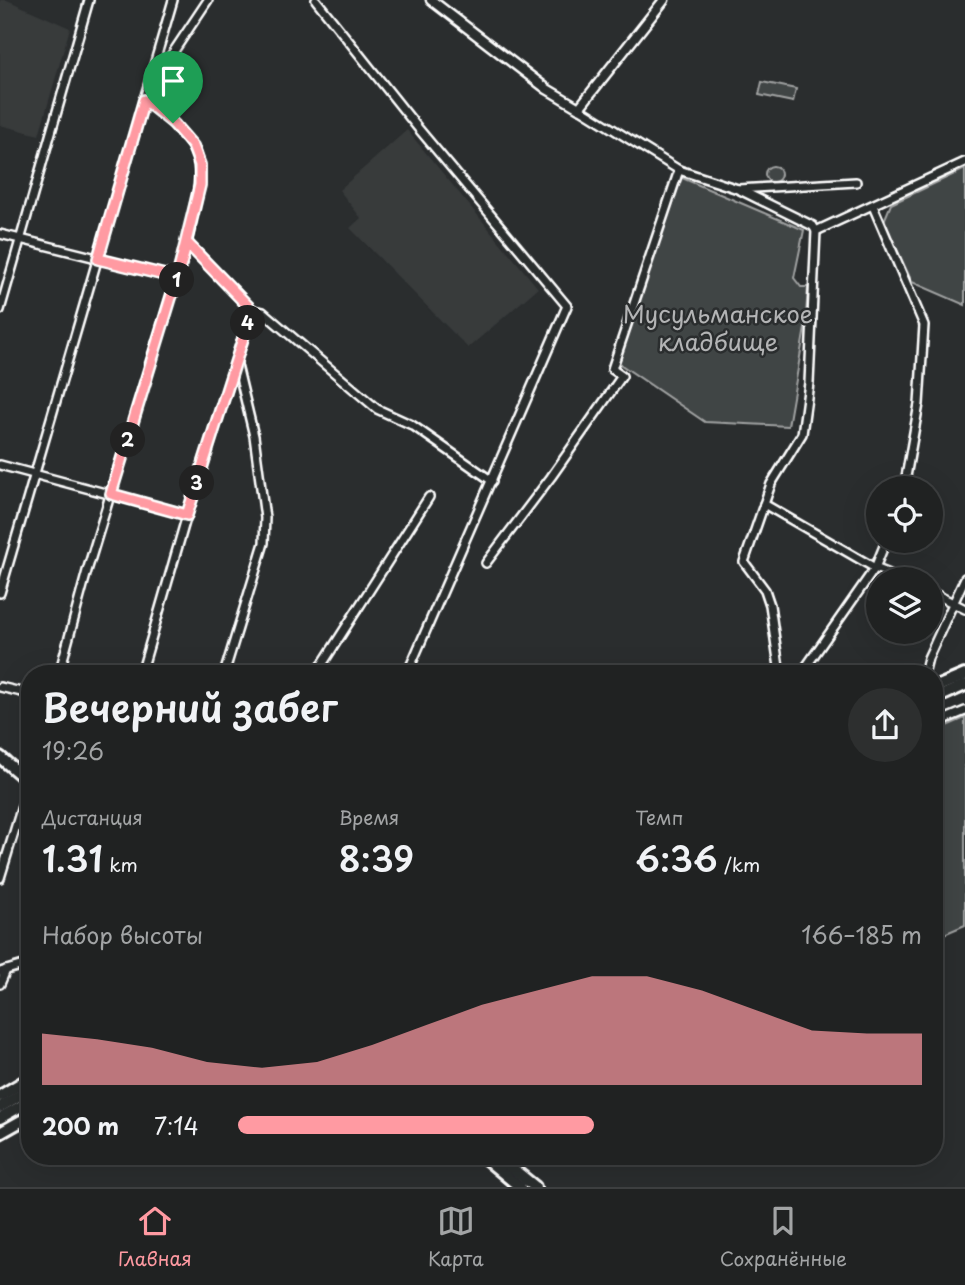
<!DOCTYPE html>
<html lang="ru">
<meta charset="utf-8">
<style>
:root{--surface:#202222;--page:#2d2f2f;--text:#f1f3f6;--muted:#a2a4a5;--line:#3d3f40;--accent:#ff9aa2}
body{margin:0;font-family:"Playpen Sans",sans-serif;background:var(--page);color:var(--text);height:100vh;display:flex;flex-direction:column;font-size:26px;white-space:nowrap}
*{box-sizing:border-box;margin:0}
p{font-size:23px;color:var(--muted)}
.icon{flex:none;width:38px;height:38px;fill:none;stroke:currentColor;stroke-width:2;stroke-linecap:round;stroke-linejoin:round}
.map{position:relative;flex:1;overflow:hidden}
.side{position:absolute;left:21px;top:665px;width:922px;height:500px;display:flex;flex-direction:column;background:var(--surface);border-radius:28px;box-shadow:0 7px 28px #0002,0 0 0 2px var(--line)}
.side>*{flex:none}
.buttons{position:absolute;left:866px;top:476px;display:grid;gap:14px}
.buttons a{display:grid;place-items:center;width:77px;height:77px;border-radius:50%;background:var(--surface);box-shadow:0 7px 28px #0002,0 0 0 2px var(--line);font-size:35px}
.pin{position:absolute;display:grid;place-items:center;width:60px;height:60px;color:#fff;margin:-72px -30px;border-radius:50% 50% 50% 0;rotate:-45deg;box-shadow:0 0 7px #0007}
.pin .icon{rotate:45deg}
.km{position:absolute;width:35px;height:35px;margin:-18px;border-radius:50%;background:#222;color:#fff;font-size:19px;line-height:35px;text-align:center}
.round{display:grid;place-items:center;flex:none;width:74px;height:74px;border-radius:37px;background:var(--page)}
.summary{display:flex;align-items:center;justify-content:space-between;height:119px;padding:0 21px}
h1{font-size:38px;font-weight:600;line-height:52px}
.figures{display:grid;grid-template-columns:repeat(3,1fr);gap:10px;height:119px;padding:7px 21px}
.figures div{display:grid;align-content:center}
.figures b{font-size:35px;font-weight:600}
.figures small{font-size:19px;font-weight:400}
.figures p{font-size:19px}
.chart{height:196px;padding:14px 21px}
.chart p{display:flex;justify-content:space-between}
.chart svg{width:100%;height:126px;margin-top:7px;fill:var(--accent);opacity:.7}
ul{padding:0 21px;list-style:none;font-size:23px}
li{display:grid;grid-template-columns:112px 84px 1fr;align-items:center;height:52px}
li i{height:18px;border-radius:9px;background:var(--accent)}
.tabs{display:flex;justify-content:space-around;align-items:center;height:98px;border-top:2px solid var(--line);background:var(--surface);font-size:19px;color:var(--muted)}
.tabs a{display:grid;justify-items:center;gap:4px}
.tabs .current{color:var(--accent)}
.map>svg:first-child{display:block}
</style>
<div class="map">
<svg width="965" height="1187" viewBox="0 0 965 1187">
<rect width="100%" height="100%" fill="#2a2d2e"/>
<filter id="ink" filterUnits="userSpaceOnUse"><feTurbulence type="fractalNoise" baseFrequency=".0143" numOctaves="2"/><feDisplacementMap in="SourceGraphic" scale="14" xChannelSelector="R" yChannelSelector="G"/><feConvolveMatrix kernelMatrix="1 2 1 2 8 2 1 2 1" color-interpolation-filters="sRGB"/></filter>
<g filter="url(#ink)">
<g fill="#373a3b">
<path d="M0,0H7L70,28L39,135L0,125Z"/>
<path d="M407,130L538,288L468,348L350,228L361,218L339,190Z"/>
</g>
<g fill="#414445" stroke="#a0a2a2" stroke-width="2">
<path d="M762,82L796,89L793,102L759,95Z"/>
<circle cx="773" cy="174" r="8"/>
<path d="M965,169V305L912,282L884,221L891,204Z"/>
<path d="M680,177L804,230L794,278L801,287H808L805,328L788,426L705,422L617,362Z"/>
<path d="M965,718V925L935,938V731Z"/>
</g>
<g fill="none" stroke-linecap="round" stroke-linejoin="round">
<g stroke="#fff" stroke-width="12">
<g id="minor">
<path d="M316,0L418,128L567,306L407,674"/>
<path d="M152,84L208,0"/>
<path d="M144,100C213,153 204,164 187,243"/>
<path d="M579,108L679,170L738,189L813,226L816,231L809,383L802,434L771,484L744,562L765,590L770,605L780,674"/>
<path d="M738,189L856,182"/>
<path d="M873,206L924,325L919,404L904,488"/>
<path d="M816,231L965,162"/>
<path d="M0,234L177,278"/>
<path d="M0,310L89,0"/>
<path d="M0,465L187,515"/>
<path d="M764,504L875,568L902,579"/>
<path d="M486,563L551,477L622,376L612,369L679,170"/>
<path d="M931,592L965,609"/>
<path d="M0,593L173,0"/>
<path d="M59,674L87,571L187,243L252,310L263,312L377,409L412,425L492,481"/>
<path d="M141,674L187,515L252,310"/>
<path d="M224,674L264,543L265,518L254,436L236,361"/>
<path d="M316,674L429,497"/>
<path d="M801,674L875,568L886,541"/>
<path d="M924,674L928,658L965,578"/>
<path d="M0,687L30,694"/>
<path d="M934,724L965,711"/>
<path d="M0,878L30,780"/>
<path d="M0,972L30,963"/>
<path d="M0,984L6,970"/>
</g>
</g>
<g stroke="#fff" stroke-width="13">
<path id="tertiary" d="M431,0L547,89L579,108L664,0"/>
</g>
<g stroke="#fff" stroke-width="16">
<g id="primary">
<path d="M0,757L30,783"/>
<path d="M0,1096L30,1078"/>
<path d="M484,1157L520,1187"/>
<path d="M498,1157L535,1187"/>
</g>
</g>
<g stroke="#fff" stroke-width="16">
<g id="trunk">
<path d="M934,688L965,675"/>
<path d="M934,699L965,685"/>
<path d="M0,1107L30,1089"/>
<path d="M0,1118L30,1101"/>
<path d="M0,1133L30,1116"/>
</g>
</g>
<use href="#minor" stroke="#2a2d2e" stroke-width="7"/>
<use href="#tertiary" stroke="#2a2d2e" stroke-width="8"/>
<use href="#primary" stroke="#2a2d2e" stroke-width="10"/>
<use href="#trunk" stroke="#2a2d2e" stroke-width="10"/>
</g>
</g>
<g fill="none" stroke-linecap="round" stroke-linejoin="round" filter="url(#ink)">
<g stroke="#fff" stroke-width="14">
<path id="route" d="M173,123L193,146L200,165V185L177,278L111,494L187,515L252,310L187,243L177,278L98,259L144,100L173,123"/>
</g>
<use href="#route" stroke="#ff9aa2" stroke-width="9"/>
</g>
<g text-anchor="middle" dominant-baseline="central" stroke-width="5" stroke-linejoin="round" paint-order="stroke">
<g font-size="24" fill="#b3b4b5" stroke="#2a2d2e">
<text x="718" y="313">Мусульманское<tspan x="718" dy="28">кладбище</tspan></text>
</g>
</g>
</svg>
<div class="buttons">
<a><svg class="icon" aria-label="locate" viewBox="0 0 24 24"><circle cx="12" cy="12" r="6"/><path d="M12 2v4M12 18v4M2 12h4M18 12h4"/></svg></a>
<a><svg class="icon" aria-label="layers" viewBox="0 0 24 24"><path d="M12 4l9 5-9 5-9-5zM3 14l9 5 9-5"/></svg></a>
</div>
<div class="pin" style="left:173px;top:123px;background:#1e9e55"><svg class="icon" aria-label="arrive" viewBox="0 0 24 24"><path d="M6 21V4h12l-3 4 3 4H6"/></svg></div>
<b class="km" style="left:177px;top:280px">1</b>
<b class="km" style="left:128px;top:440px">2</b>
<b class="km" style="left:197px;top:483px">3</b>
<b class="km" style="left:248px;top:323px">4</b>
<section class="side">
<div class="summary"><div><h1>Вечерний забег</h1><p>19:26</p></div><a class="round"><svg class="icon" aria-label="share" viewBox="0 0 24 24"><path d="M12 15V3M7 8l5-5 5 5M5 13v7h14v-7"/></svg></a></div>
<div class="figures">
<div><p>Дистанция</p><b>1.31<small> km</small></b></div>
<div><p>Время</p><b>8:39</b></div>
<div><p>Темп</p><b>6:36<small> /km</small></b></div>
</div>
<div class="chart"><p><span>Набор высоты</span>166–185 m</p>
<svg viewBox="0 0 160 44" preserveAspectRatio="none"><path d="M0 44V26L10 28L20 31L30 36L40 38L50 36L60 30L70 23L80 16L90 11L100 6L110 6L120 11L130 18L140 25L150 26L160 26V44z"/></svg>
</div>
<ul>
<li><b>200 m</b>7:14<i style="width:52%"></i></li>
</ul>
</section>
</div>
<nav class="tabs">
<a class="current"><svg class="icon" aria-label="home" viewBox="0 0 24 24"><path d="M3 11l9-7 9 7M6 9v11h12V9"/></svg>Главная</a>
<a><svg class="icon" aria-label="map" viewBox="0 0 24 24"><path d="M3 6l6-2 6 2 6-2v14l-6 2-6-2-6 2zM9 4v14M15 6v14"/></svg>Карта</a>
<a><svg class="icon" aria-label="saved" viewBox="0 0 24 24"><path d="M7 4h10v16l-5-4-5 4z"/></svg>Сохранённые</a>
</nav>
